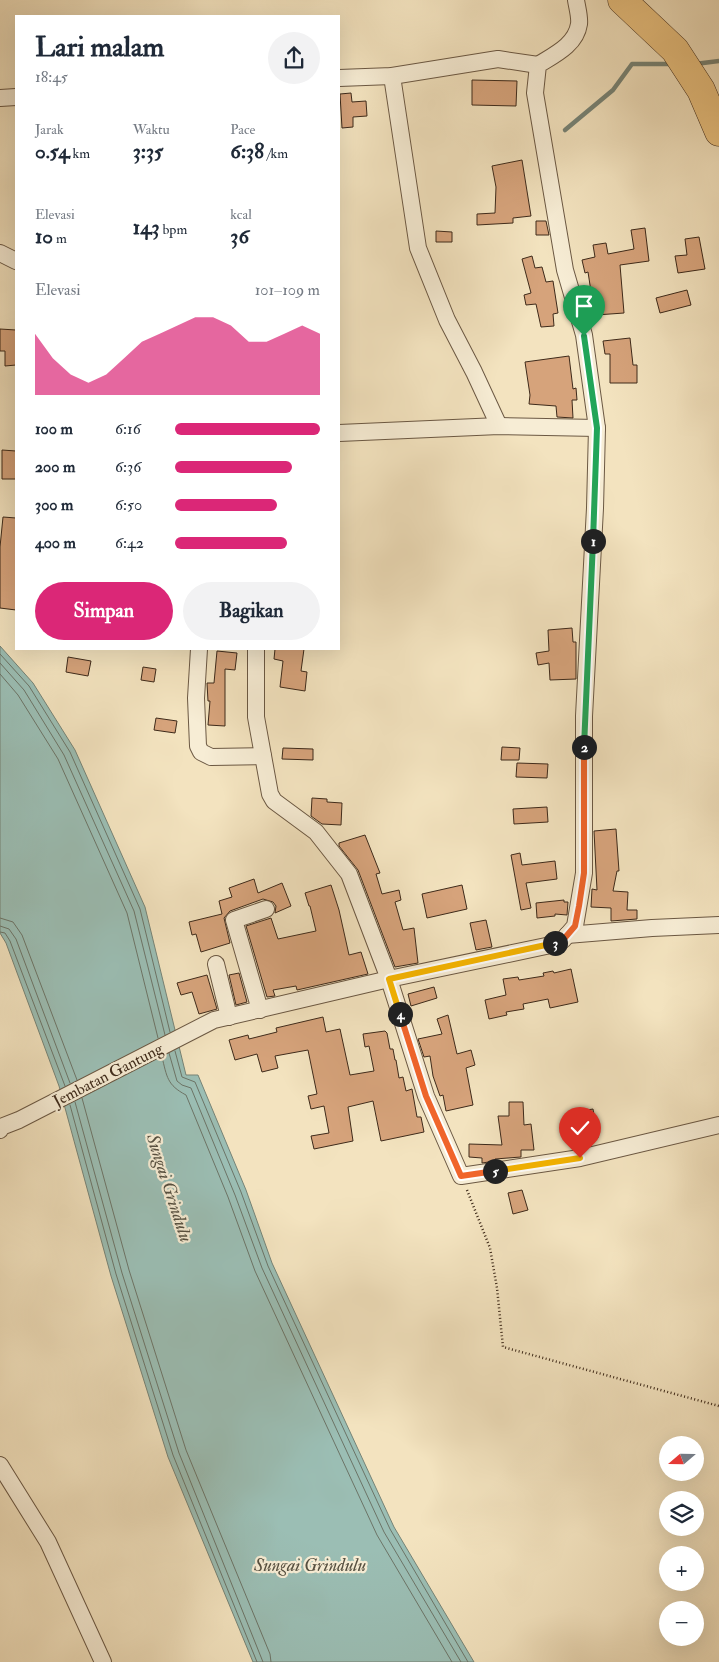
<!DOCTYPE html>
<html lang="id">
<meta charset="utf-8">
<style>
:root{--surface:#fff;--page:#f2f2f3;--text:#1f2937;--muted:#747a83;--accent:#db2777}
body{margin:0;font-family:"IM FELL Double Pica",serif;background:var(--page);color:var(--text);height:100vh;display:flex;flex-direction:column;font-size:19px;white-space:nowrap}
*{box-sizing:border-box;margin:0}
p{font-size:16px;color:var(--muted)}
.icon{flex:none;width:28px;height:28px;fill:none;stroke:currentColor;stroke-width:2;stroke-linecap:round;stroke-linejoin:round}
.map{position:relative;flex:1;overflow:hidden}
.details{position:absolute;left:15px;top:15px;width:325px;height:635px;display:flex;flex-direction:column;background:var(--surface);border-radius:0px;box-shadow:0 5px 20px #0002}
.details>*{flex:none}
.needle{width:32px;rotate:250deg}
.controls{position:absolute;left:659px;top:1436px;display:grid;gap:10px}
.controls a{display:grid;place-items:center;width:45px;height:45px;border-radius:50%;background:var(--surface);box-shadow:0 5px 20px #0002;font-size:25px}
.pin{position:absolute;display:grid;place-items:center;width:42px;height:42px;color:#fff;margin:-51px -21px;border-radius:50% 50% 50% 0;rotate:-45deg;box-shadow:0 0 5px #0007}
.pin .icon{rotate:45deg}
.km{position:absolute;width:25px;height:25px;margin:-12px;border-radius:50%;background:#222;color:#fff;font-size:14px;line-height:25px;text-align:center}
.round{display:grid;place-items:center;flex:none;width:52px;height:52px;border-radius:26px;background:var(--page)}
.summary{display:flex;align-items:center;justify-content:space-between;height:85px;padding:0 20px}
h1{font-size:28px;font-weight:700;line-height:38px}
.figures{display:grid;grid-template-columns:repeat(3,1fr);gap:8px;height:85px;padding:5px 20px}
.figures div{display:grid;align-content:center}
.figures b{font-size:21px;font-weight:700}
.figures small{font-size:14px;font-weight:400}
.figures p{font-size:14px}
.chart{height:140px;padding:10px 20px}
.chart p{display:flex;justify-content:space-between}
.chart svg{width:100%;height:90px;margin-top:5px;fill:var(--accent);opacity:.7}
.cta{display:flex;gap:10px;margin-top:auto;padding:10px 20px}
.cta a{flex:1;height:58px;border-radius:30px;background:var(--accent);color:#fff;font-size:20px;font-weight:700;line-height:58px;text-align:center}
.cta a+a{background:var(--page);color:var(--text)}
ul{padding:0 20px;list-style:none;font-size:16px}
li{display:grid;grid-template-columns:80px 60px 1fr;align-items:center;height:38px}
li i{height:12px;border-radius:6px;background:var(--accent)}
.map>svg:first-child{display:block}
</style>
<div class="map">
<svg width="719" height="1662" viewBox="0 0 719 1662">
<rect width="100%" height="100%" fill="#f3e3bf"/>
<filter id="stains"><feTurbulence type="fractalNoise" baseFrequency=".004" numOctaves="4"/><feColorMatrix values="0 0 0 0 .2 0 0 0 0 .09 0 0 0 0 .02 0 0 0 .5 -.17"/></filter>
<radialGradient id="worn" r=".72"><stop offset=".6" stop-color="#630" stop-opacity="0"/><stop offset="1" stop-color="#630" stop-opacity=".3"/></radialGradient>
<path fill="#9bbeb4" stroke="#768376" d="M0,646L33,683L75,750L145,907L186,1075H198L246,1190L272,1263L394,1527L474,1662H253L168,1457L111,1276L59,1086L6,943L0,933Z"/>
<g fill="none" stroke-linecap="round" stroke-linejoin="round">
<g stroke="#6c7467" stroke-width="1">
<path d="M0,654L29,686L70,752L140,909L170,1032"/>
<path d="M0,663L24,690L64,755L134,911L165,1035"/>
<path d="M0,674L18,695L58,759L127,913L158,1038"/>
<path d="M0,918L13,922L22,935L77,1080"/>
<path d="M0,926L9,929L16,939L70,1083"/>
<path d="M0,932L5,933L10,941L65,1086"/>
<path d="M175,1051L182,1077L195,1082L241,1192L268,1266L390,1529L468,1662"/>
<path d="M169,1053L177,1081L182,1085L191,1088L235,1195L262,1268L384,1532L461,1662"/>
<path d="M162,1057C167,1077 167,1085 186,1095L228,1197L255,1271L377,1535L452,1662"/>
<path d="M82,1098L129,1270L186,1450L270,1654L271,1662"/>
<path d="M75,1102L122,1273L179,1453L263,1662"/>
<path d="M70,1105L116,1274L173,1455L257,1662"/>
</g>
<g stroke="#768376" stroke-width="4.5">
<path d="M695,64L719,61"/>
<path d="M565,130L613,90L632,64H672"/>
</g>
</g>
<g fill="#d6a37b" stroke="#3e2a1a">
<path d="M472,80L517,81L516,106L472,105Z"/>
<path d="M351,93L352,102L366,101L367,116L353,117V127L342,128L340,94Z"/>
<path d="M522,160L531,216L513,218V223L477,225V214L495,213L496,187L492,166Z"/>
<path d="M536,221H546L549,235H536Z"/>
<path d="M645,228L649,261L620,265L624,313L596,315L595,297L592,298L588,272L585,273L582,260L595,257L593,245L606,243L608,254L634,249L631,230Z"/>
<path d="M436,231L452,232V242H436Z"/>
<path d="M699,237L705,269L678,273L675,256L687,255L685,239Z"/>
<path d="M532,256L535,268L542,267L546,282L553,281L558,313L553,314L554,326L541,327L536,304L526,305L524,295L531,293L522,259Z"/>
<path d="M687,290L691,305L660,313L656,298Z"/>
<path d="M0,329L16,330V365L5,366V351H0Z"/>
<path d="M630,338L633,365H637V383H610V354H605L603,341Z"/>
<path d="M569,356L573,389L576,388L577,400H572L573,418L557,417L556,406L529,404L530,395L525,362Z"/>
<path d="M2,450L16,451V479H2Z"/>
<path d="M3,517L16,518V610L0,608V547Z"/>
<path d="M572,628L573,642H576V679L550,680L549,663L538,665L536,653L549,651L548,630Z"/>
<path d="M275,649H304L301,671L307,672L305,691L280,687L283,661L274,659Z"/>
<path d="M217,651L237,653L235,670L225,669V726L208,725L210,701H208L207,683H214Z"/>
<path d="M68,657L91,661L88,676L66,672Z"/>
<path d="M143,667L156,669L154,682L141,680Z"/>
<path d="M156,718L177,721L175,733L154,730Z"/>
<path d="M502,747L520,748L519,760H501Z"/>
<path d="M283,748L313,749V760L282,759Z"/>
<path d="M517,763L548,764L547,778L516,777Z"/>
<path d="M312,798L327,799V802L342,803L341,825L322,824L311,816Z"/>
<path d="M547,807L548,822L514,824L513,809Z"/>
<path d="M616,829L619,871H617L613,891L628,892L627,910H637V919L611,921V908L591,907L592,889L597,890L594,831Z"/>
<path d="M365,835L380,873L376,874L382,894L399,890L401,900L395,902L403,930L414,928L418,963L395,967L358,870L339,846V843Z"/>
<path d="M520,853L522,865L555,861L557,879L526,883L531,908L521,910L511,855Z"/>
<path d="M254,879L258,893L282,883L291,906L275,913L276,906L273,902L263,899L230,911L224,918L230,943L201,952L196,934L192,935L189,922L222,914L219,901L232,897L229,888Z"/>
<path d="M331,885L339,910L349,955L361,952L368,974L297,990L296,986L273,990L275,996L267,997L246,926L271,918L278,939L316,931L310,906H309L305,893Z"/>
<path d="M462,885L467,909L427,918L422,894Z"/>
<path d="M564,900V902H568L567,915L555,914V916L537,918L536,903Z"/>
<path d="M486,920L492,947L476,950L470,923Z"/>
<path d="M571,969L578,1002L550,1008L548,999L523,1004L524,1009L506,1012L507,1015L489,1019L485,1000L506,995L503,979L518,977L519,980L544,976L543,973L553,971L554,973Z"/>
<path d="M239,973L247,1002L236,1005L229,975Z"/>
<path d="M207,975L217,1009L199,1014L192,992L181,995L177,983Z"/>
<path d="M434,987L437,998L411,1006L408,994Z"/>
<path d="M448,1015L457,1054L471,1050L475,1065L466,1068L473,1105L446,1111L443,1095L440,1096L433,1076L430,1056L424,1057L418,1039L442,1034L437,1019Z"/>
<path d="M323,1017L326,1032L340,1029L350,1075L374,1071L369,1046L365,1047L363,1034L385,1031L387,1033L390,1049H393L395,1060H396L399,1078L403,1077L406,1091L412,1089L417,1117H421L424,1132L381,1141L373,1101L348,1107L353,1141L314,1149L311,1136L329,1133L324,1106L311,1109L308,1096L317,1094L308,1050L275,1056L278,1068L262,1072L257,1054L235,1060L229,1040L248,1035L249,1039L277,1032L276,1028Z"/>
<path d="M509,1102H523L524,1125L531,1124L534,1150H521V1157L495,1159V1161L482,1163V1158L469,1157V1144L502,1145L498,1116H509Z"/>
<path d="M593,1109L598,1138L581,1141L576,1112Z"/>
<path d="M522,1190L528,1210L513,1214L508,1193Z"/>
</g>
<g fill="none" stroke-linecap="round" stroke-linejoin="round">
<g stroke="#6b5843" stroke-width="18">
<g id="minor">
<path d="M392,76L418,248L447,320L474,372L499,426"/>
<path d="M339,78L392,76L498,59L538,65"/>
<path d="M0,98L16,97"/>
<path d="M0,253L16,261"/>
<path d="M339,433L499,426L597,428"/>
<path d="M199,649L196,698L198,746L201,752L211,757L263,756"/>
<path d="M256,649V717L270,794L274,801L316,832L349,874L389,979L426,1096L461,1176L580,1158L719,1125"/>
<path d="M567,935L652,928L719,925"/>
<path d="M216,964L229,1017"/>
<path d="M260,1010L234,920L266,909"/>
<path d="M0,1130L1,1127L19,1120L214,1020L389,979L546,946L563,940L575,926L584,873V716L595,508L597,428L584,335L565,270L535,93L538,65C554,55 576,45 579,24C580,17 577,7 576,0"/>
<path d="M0,1465L48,1542L103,1662"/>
</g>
</g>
<g stroke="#3e2a1a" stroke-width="29">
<path id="trunk" d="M622,0L675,50L701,90L719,132"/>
</g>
<path stroke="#3e2a1a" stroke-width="2.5" stroke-dasharray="1 2.5" stroke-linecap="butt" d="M467,1190L490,1248L497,1288L503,1347L719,1406"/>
<use href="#minor" stroke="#f7edd5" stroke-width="16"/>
<use href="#trunk" stroke="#eac280" stroke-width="28"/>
</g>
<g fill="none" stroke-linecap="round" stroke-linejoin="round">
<g stroke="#fff" stroke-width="10">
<path id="split-1" d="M584,336L597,428L593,541"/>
</g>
<g stroke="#fff" stroke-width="10">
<path id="split-2" d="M584,747L593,541"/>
</g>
<g stroke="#fff" stroke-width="10">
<path id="split-3" d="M555,943L563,940L575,926L579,906L584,873V747"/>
</g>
<g stroke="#fff" stroke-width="10">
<path id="split-4" d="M400,1014L389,979L555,943"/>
</g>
<g stroke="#fff" stroke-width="10">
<path id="split-5" d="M400,1014L426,1096L461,1176L495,1171"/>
</g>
<g stroke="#fff" stroke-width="10">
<path id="split-6" d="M495,1171L580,1158"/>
</g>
<use href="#split-1" stroke="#22a559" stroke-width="6"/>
<use href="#split-2" stroke="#22a559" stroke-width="6"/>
<use href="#split-3" stroke="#f0652b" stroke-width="6"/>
<use href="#split-4" stroke="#f5b400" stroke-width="6"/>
<use href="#split-5" stroke="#f0652b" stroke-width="6"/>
<use href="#split-6" stroke="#f5b400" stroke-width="6"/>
</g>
<g text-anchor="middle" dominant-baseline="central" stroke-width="4.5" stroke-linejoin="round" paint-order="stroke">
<g font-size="16" fill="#3e2a1a" stroke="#f7edd5">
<text transform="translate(108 1075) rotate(-27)">Jembatan Gantung</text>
</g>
<g font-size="18" font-style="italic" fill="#554f40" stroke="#f7edd5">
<text transform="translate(169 1188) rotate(72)">Sungai Grindulu</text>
<text x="310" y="1565">Sungai Grindulu</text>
</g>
</g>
<rect width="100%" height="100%" filter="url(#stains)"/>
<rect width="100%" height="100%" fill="url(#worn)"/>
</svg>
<div class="controls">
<a><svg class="needle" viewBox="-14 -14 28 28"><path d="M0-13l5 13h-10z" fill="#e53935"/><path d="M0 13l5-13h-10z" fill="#747a83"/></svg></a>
<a><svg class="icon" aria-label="layers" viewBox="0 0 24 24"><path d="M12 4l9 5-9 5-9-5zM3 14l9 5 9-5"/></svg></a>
<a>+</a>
<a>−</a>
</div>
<div class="pin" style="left:584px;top:336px;background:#1e9e55"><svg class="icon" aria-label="arrive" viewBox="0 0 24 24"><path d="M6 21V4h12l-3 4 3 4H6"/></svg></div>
<div class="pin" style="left:580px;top:1158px;background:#d93025"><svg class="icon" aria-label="check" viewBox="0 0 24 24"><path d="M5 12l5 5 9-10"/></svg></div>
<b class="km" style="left:593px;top:541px">1</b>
<b class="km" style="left:584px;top:747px">2</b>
<b class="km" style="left:555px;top:943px">3</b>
<b class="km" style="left:400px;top:1014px">4</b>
<b class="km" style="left:495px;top:1171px">5</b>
<section class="details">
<div class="summary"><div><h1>Lari malam</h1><p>18:45</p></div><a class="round"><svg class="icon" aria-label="share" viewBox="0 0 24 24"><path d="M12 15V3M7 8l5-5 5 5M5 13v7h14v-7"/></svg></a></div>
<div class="figures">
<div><p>Jarak</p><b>0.54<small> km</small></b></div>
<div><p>Waktu</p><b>3:35</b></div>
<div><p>Pace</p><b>6:38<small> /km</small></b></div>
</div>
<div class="figures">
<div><p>Elevasi</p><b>10<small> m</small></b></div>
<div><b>143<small> bpm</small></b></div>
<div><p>kcal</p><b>36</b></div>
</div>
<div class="chart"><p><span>Elevasi</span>101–109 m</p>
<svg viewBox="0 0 160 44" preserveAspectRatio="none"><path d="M0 44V14L10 26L20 34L30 38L40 34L50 26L60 18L70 14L80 10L90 6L100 6L110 10L120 18L130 18L140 14L150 10L160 14V44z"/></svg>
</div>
<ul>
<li><b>100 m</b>6:16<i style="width:100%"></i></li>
<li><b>200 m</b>6:36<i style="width:81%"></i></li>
<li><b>300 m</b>6:50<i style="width:70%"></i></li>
<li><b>400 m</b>6:42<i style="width:77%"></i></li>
</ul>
<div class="cta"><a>Simpan</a><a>Bagikan</a></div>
</section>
</div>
